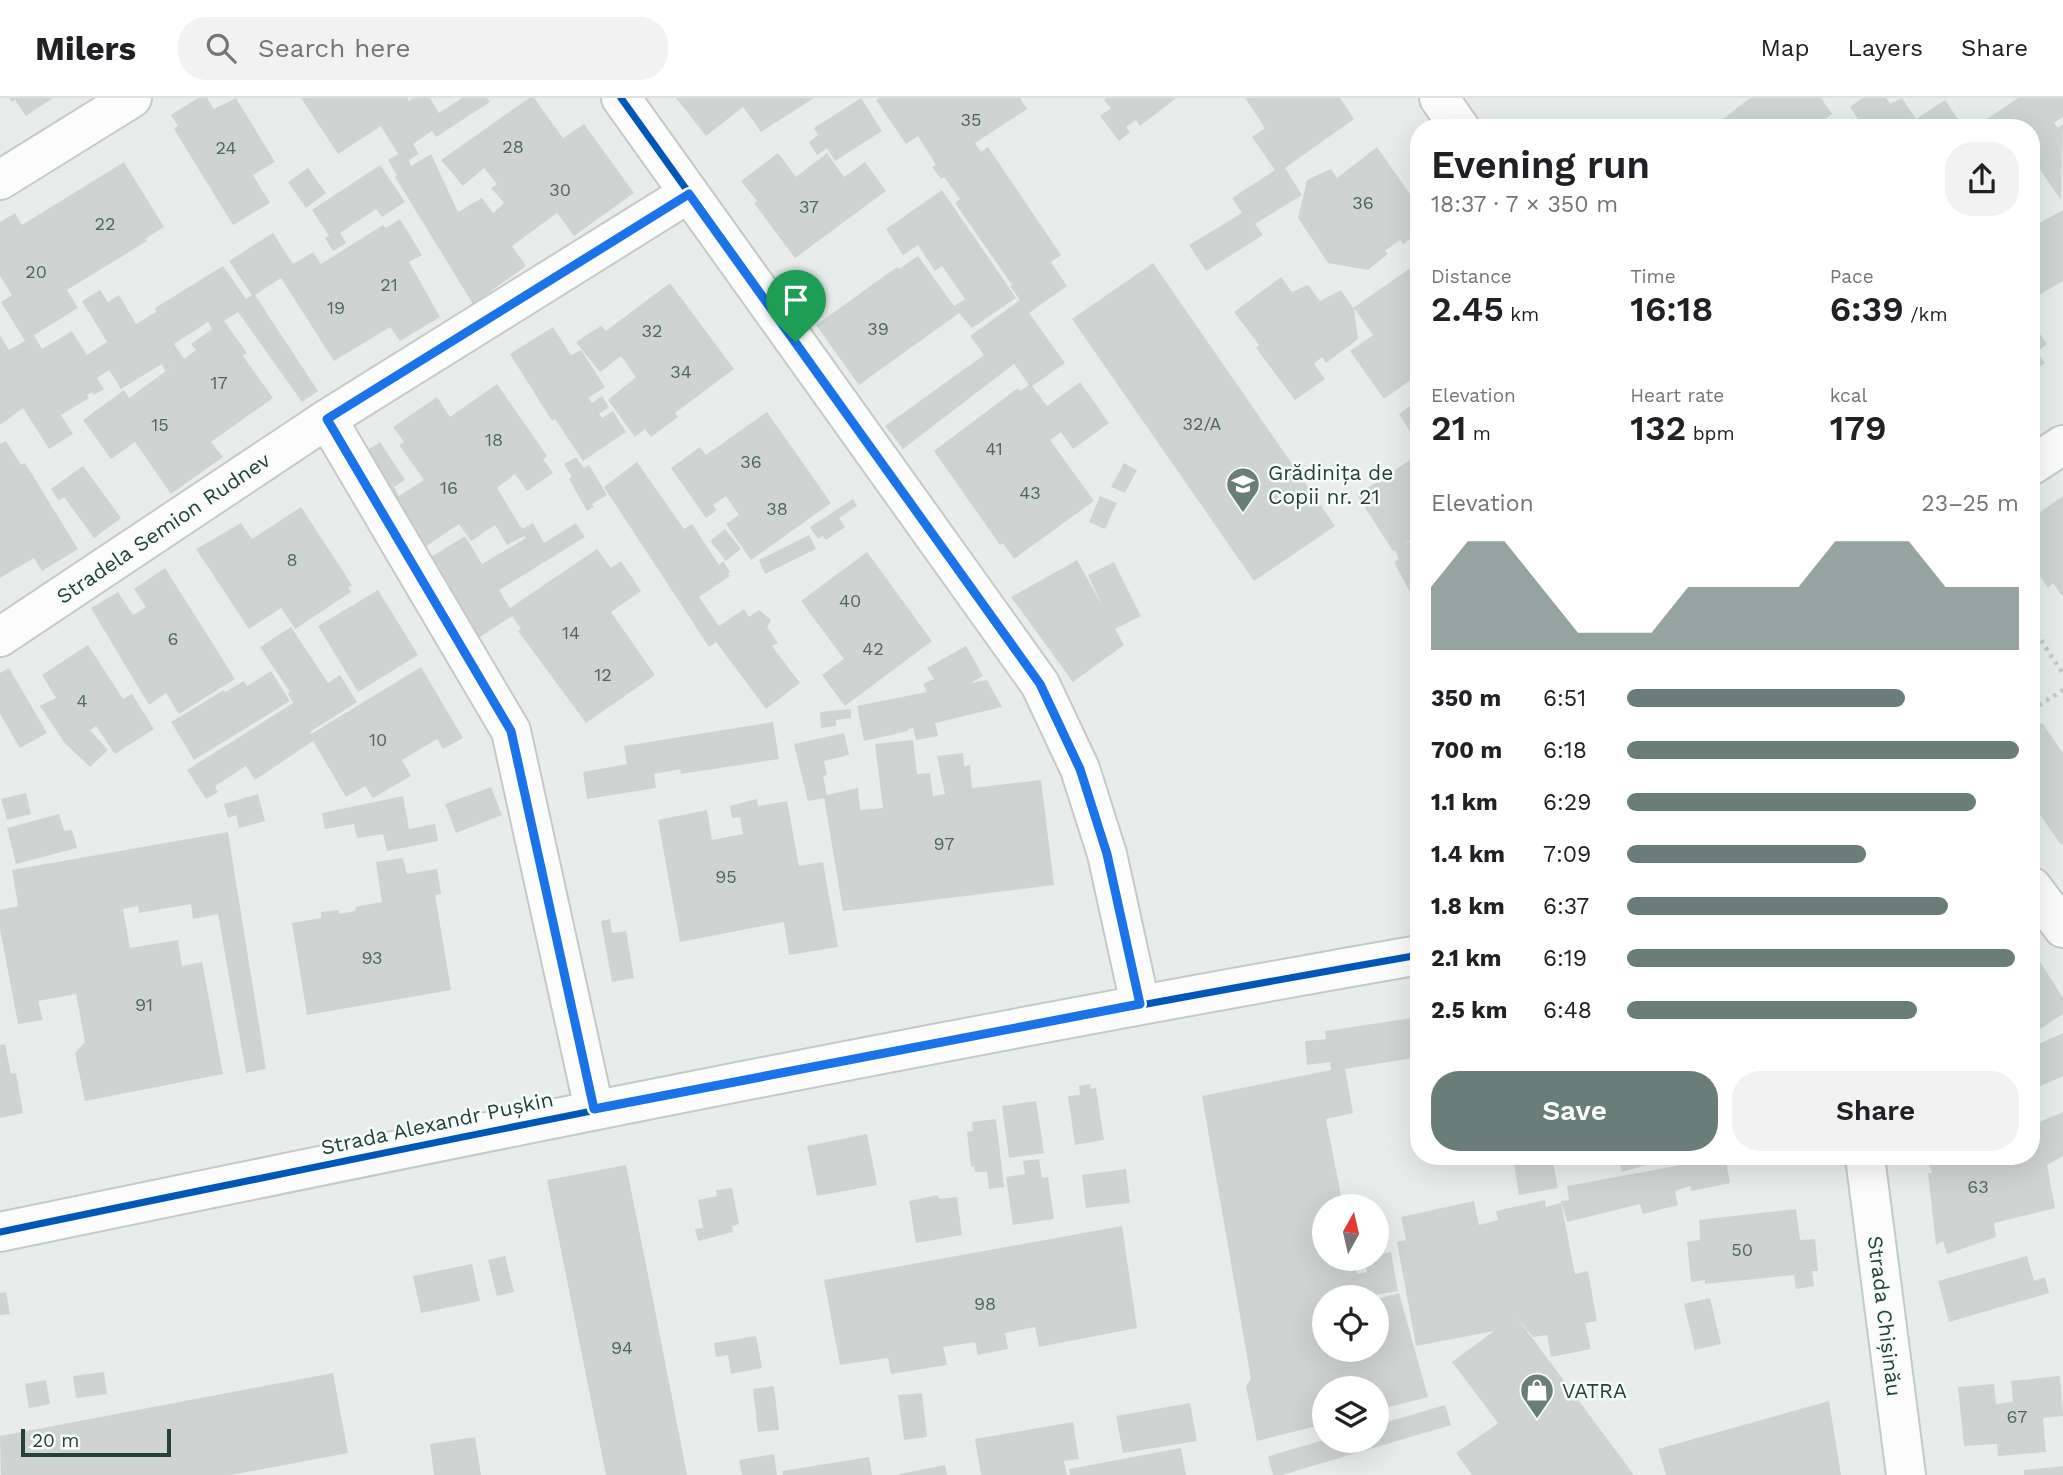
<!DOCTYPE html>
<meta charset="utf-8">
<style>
:root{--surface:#fff;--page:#f2f2f2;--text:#202124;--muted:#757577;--line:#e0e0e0;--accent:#697e78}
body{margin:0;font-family:"Work Sans",sans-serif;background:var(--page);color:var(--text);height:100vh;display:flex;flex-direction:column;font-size:26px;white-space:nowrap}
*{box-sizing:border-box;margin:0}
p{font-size:23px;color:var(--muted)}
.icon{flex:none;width:38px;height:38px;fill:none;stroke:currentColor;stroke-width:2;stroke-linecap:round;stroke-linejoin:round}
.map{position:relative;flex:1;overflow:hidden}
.drawer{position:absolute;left:1410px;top:21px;width:630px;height:1046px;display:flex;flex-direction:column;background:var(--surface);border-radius:28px;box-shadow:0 7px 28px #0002}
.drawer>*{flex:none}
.needle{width:46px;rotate:8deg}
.fabs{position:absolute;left:1312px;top:1096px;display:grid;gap:14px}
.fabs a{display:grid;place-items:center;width:77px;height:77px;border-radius:50%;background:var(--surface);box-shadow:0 7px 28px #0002;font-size:35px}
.scale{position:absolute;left:21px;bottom:18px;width:150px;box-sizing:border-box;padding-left:7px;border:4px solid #24423a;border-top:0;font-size:19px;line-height:24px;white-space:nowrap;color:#24423a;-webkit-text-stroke:5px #f7fbf9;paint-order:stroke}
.pin{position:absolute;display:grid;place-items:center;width:60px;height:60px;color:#fff;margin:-72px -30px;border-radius:50% 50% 50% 0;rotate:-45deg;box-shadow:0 0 7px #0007}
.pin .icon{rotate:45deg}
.round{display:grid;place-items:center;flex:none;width:74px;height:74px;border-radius:28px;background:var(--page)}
.summary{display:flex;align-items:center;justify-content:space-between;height:119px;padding:0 21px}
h1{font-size:38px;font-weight:600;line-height:52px}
.stats{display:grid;grid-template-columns:repeat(3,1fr);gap:10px;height:119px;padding:7px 21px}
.stats div{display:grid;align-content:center}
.stats b{font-size:35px;font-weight:600}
.stats small{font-size:19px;font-weight:400}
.stats p{font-size:19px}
.chart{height:196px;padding:14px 21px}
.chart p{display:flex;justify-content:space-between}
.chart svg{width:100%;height:126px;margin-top:7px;fill:var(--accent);opacity:.7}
.primary-button{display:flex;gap:14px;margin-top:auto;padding:14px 21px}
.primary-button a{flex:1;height:80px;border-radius:28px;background:var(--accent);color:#fff;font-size:28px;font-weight:600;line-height:80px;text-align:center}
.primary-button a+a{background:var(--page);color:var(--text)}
ul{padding:0 21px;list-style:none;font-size:23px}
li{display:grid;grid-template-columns:112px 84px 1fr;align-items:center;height:52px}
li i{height:18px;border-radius:9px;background:var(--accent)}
header{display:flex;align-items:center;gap:42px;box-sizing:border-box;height:98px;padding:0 35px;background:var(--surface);border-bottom:2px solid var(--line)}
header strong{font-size:33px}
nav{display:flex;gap:38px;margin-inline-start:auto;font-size:24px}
.search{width:490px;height:63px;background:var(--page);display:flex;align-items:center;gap:18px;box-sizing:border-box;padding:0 24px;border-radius:28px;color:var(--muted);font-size:26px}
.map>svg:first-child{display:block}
</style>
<header>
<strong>Milers</strong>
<div class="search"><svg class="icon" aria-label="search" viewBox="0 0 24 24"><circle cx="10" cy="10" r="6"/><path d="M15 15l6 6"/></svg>Search here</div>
<nav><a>Map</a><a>Layers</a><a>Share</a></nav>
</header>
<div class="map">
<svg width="2063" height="1377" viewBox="0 0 2063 1377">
<rect width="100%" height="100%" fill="#e8edeb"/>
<g fill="#cfd4d2" fill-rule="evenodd">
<path d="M9,0H53L26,18L15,2L12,4Z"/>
<path d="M198,0H207L214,11L236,0L275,64L253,77L270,105L233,127L174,31L178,28L171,17Z"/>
<path d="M301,0H407L409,3L413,0H430L439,15L462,0H487L490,4L436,39L432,33L413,46L419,56L409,62L411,68L431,56L458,114L482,100L493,115L504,105L491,90L497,86L484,70L463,88L441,62L529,0H534L563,40L584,26L634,95L574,138L557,115L512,148L526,168L473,206L395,79L397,77L388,62L398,56L381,28L338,56Z"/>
<path d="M676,0H814L761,34L743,9L706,38Z"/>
<path d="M861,0L882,33L835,63L827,50L817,57L809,44L818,37L814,30Z"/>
<path d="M880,0H1020L1027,11L975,45L981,54L988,49L1061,157L1051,164L1067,188L1029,215L1065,265L1032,288L1047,308L1080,284L1109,325L1073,351L1061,334L1050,342L1094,403L1014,461L1003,445L1000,447L934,353L1018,290L1020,293L1029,287L1014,266L903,351L885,328L984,257L970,238L1020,202L1010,188L1012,187L955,105L960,101L944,79L941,81L932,69L936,67L918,38L906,46L876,2Z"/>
<path d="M1106,0H1176L1140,28L1136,22L1126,29L1130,34L1119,43L1100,18L1111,10L1104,2Z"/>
<path d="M1245,0H1340L1354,21L1285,70L1302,97L1255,126L1263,137L1206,173L1189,147L1242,115L1232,100L1275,72L1252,39L1265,30Z"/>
<path d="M1750,0H1821L1832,16L1814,30H1715L1714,28Z"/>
<path d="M1862,0H1886L1890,6L1902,0L1916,21L1945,2L1964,30H1864L1850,9Z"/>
<path d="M2018,0H2063V19L2054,25L2058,30L2063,26L2061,102L2032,60V30H1989L1984,23Z"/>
<path d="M1377,49L1419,109V134L1403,146L1400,142L1385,153L1388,156L1368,172L1328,165L1298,120L1307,82L1331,71L1337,80Z"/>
<path d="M778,55L796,79L827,55L844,79L865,64L886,93L795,160L754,105L757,103L741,83Z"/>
<path d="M124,64L164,129L145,141L147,143L67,192L78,210L34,237L42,251L72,233L87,257L107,244L82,203L100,192L108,204L119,197L136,226L156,214L155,210L223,168L246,201L252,197L229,163L273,135L293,166L313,154L321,166L383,127L386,130L400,121L422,157L409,164L440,219L400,243L390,229L334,263L281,180L255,197L318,293L302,304L238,214L224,223L247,255L243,258L273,300L211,344L223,359L171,396L135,344L111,361L83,322L124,292L129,300L178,264L165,273L162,266L121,291L109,272L97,280L104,291L94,297L92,294L87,297L89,300L61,317L73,336L49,351L23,310L0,327V237L9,252L25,243L1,204L12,197L0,178V124L15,115L22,127ZM208,224L212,231L191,246L196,252L184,261L174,246Z"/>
<path d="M380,67L405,104L382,119L376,111L340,135L346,145L333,153L325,140L329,138L312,112Z"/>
<path d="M308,70L326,95L306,110L288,84Z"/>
<path d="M942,92L1016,200L972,230L959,215L859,287L816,227L897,169L899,171L918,158L954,208L965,201L942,168L935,173L918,147L903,157L886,131Z"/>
<path d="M2063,112V183L2032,201V129Z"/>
<path d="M1419,164V276L1384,301L1350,253L1373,237L1354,210L1358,241L1326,265L1322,259L1314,266L1325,281L1295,302L1256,250L1259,247L1234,214L1281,179L1292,194L1308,187L1320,203L1341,192L1353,210Z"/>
<path d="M1153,165L1335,428L1254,483L1072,221Z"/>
<path d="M670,185L734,271L675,315L678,319L651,339L645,331L635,339L608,302L636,279L621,258L600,274L576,244L601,228L606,233Z"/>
<path d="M553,229L571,257L581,252L605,289L588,300L592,305L602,298L609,309L599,316L602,320L613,313L626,334L583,363L555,321L552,323L510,256Z"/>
<path d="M2036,230L2047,246L2037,254L2045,265L2032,275V234Z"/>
<path d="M497,286L547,358L543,361L553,375L527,393L515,376L497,390L522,431L533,425L544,445L576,425L585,439L499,492L510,510L597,451L611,470L621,463L641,493L611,514L655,577L586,625L518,533L521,531L512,518L477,541L428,461L465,438L482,466L526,440L524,438L507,447L495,427L471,443L459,426L422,451L355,360L380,344L405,382L394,389L399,398L424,382L399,347L404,344L393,329L437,299L450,319Z"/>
<path d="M1419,301V348L1399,316Z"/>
<path d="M767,314L831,405L751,462L726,426L739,417L726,398L713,407L717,412L706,420L671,370L700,349L706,357Z"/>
<path d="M6,343L21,367L25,365L78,451L42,473L34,460L0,480V346Z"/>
<path d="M1419,356V436L1403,447L1419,439V492L1411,496L1394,464L1399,461L1395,452L1393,453L1357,397Z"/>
<path d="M576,359L584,370L589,367L607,397L592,406L594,409L587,413L569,381L572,379L564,366Z"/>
<path d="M637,364L684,431L692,426L719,467L723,463L730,474L728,476L730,478L699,499L719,528L744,511L749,519L759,512L771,522L767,529L778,545L772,548L800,585L766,611L716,544L709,549L604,389Z"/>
<path d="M1124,365L1137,372L1125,395L1111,389Z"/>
<path d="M83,368L121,420L94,440L64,399L59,403L51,391Z"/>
<path d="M1100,398L1117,405L1105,431L1089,424Z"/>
<path d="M2063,398V499L2053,485L2048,490L2032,466V420Z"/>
<path d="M853,401L857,408L839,420L845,429L826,442L823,438L818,441L810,429Z"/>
<path d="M301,409L352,487L348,490L351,494L295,531L281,510L249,531L196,451L241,425L252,441Z"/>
<path d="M725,431L741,451L726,463L710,443Z"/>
<path d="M809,437L816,451L765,476L759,462Z"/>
<path d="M867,454L932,543L845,608L822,577L844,561L801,503Z"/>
<path d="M1077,462L1103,509L1088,477L1114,464L1141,518L1115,531L1124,547L1073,584L1011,499Z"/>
<path d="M165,470L235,581L179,616L166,595L149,607L91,510L118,494L133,517L146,509L134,491Z"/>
<path d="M378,492L418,557L358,594L318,528Z"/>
<path d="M291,529L328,585L340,577L357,604L310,634L311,636L421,569L463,640L443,651L437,641L402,662L411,678L373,700L365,688L346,699L313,643L255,682L246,668L215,688L218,694L206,701L187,672L293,605L288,596L290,594L260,549Z"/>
<path d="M88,547L123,601L132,596L154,631L115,656L96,628L90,632L108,652L90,669L64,644L40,608L56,600L42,577Z"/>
<path d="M966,548L983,578L971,585L987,582L1002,609L935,625L938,638L916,642L913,630L908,631V633L864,643L857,608L927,594L923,586L934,581L927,570Z"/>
<path d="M9,570L47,635L20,650L0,616V575Z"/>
<path d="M271,573L290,603L194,662L171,624L224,592L225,594L244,583L247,588Z"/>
<path d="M851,611V620L836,622V628L821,630L820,614Z"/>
<path d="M773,624L779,661L681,676L680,671L654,676L656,690L587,701L583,674L627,666L624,648Z"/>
<path d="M2042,625L2063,655V745L2061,747L2032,705V632Z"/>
<path d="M844,635L849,657L824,663L827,677L823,678L827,697L858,690L860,712L883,710L875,646L913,642L917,676L930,675L933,698L945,696L937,658L963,655L964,668L970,667L972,690L1041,682L1054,787L843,813L824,700L808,703L794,646Z"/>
<path d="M491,689L502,717L456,735L445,706Z"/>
<path d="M26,695L31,716L7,722L1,701Z"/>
<path d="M258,696L265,723L239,730L236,717L228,720L224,706Z"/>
<path d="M403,698L409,731L435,726L438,743L387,753L383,736L357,740L354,726L325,731L322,715Z"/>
<path d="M757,701L758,708L787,703L799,768L823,764L838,849L789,857L784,824L680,844L658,722L707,712L712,742L743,736L740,719L732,720L730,708Z"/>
<path d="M59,716L64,733L72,732L77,750L16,766L7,730Z"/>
<path d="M228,734L266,971L246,975L218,816L193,821L191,806L139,815L138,808L123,811L130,850L178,842L182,868L202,864L223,976L85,1003L75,955L85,944L76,896L38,903L43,922L18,926L0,831V812L18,808L12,772Z"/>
<path d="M403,760L407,776L437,771L441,796L435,797L451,892L307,917L292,825L321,820V814L338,812L339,816L356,813L355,809L382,804L376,764Z"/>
<path d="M610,821L612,835L626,833L634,880L612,884L601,823Z"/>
<path d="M2032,851L2063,900V916L2032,936Z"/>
<path d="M1419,919V959L1345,971L1353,1015L1326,1021L1343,1108H1325V1160H1354L1357,1176L1367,1174L1364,1160H1377V1157L1391,1154L1398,1193L1363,1199L1360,1189L1361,1199H1325V1251H1377V1201L1399,1195L1428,1299L1377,1312V1290H1325V1326L1257,1343L1246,1288L1251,1281L1202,998L1331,972L1330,964L1307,967L1305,943L1326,941L1325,933Z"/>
<path d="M2063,935V978L2032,992V949Z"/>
<path d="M5,946L11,976L16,975L23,1015L0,1020V947Z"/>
<path d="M1090,986L1091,991L1096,990L1104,1042L1075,1047L1068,998L1080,997L1079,988Z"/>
<path d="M1036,1003L1044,1055L1009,1060L1002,1008Z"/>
<path d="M2063,1014V1058L2047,1067L2055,1110L1994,1125L1996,1139L1947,1156L1943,1143L1936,1147L1928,1075H1932L1927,1059H2032V1027Z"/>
<path d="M996,1021L1004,1089L989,1091L987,1074H975L974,1068L971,1069L967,1034L973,1033L972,1024Z"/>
<path d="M867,1036L877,1087L817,1098L807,1048Z"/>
<path d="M1513,1059H1552L1558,1090L1519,1097Z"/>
<path d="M1618,1059H1658L1659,1063L1622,1074Z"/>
<path d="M1725,1059L1730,1085L1691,1093L1690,1088L1675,1093L1678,1107L1643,1116L1640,1106L1567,1124L1561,1103L1569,1102L1567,1088Z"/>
<path d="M1039,1061L1042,1080L1048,1079L1054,1121L1013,1127L1006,1079L1025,1076L1023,1063Z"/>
<path d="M626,1067L655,1212L687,1377H606L547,1082Z"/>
<path d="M1126,1071L1130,1105L1086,1110L1082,1077Z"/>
<path d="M732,1090L739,1126L732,1128L733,1134L698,1143L695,1131L703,1130L698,1102L717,1098L716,1092Z"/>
<path d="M938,1097L939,1101L957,1099L962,1137L916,1145L909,1103Z"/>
<path d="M1545,1102L1546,1109L1561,1105L1575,1176L1588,1173L1597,1223L1585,1225L1591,1251L1551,1259L1547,1237L1533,1239L1515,1217L1634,1377H1472L1456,1355L1498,1325L1452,1264L1494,1233L1416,1248L1397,1144L1406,1142L1401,1119L1474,1103L1479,1127L1498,1122L1496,1113Z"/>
<path d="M1796,1111L1800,1142L1815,1141L1818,1173H1812L1814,1188L1796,1191L1794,1177L1705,1186V1182L1691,1184L1687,1144L1700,1142L1699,1122Z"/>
<path d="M1122,1128L1137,1230L1039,1249L1035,1229L1005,1235L1008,1251L978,1257L975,1244L943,1249L947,1267L891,1276L888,1260L840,1267L824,1182Z"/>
<path d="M505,1158L514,1194L497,1198L488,1162Z"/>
<path d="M2027,1158L2034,1183L2045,1179L2049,1195L1949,1224L1938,1183Z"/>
<path d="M472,1166L480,1203L421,1215L413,1178Z"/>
<path d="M6,1194L10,1216L0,1217V1195Z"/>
<path d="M1710,1200L1721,1246L1695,1252L1684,1206Z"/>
<path d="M756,1238L762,1270L731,1276L728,1257L716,1259L714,1245Z"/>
<path d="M104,1274L107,1296L76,1300L73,1278Z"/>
<path d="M333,1275L348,1355L231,1377H1L0,1338Z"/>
<path d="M2060,1278L2063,1318L2043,1320L2046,1354L1998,1358L1997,1346L1964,1348L1958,1289L1994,1286L1996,1306L2013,1304L2011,1283Z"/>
<path d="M46,1282L50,1306L29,1310L25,1286Z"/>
<path d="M774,1288L779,1332L758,1334L753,1291Z"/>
<path d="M922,1295L927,1339L904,1342L898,1297Z"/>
<path d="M1829,1303L1841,1377H1666L1658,1351Z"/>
<path d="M1190,1305L1197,1343L1123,1355L1116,1318Z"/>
<path d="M1445,1307L1451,1327L1282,1377H1273L1268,1359L1272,1357L1324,1342H1377V1327Z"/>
<path d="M1073,1324L1079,1361L1064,1363L1067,1377H981L975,1341Z"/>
<path d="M475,1339L481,1377H434L430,1346Z"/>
<path d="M1181,1350L1186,1377H1070L1069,1371Z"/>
<path d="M774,1356L777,1377H742L739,1362Z"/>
<path d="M869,1359L872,1377H783L782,1373Z"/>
<path d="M945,1367L947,1377H900L899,1376Z"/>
<path d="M2063,1368V1377H2024V1372Z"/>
</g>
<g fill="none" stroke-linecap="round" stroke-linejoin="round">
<g stroke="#c5cac8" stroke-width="42">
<g id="street">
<path d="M621,0L1040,586L1080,671L1107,756L1140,906"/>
<path d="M0,82L132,0"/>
<path d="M327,321L511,633L594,1011"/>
<path d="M2032,367L2063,347"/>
<path d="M0,539L327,321L689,95"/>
</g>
</g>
<g stroke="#c3cbc8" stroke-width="42">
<g id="secondary">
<path d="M1439,0L1460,30"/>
<path d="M2032,789L2063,830"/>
<path d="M1865,1059L1906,1377"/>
<path d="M0,1134C472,1036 944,940 1419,857"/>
</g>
</g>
<g stroke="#c3ccca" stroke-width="4.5" stroke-dasharray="3.5 5" stroke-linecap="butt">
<path d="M2032,528L2063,576"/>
<path d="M2032,612L2063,592"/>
</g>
<use href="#street" stroke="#fcfcfc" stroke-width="38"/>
<use href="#secondary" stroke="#fcfcfc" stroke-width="38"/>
<g stroke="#f7fbf9" stroke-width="11">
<g id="cycleway">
<path d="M621,0L1040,586L1080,671L1107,756L1140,906"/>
<path d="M0,1134C472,1036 944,940 1419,857"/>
</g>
</g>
<use href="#cycleway" stroke="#0057b8" stroke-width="7"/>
</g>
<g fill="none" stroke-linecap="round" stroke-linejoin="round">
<g stroke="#fff" stroke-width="14">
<path id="route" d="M689,96L1040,586L1080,671L1107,756L1140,906L594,1011L511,633L327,321Z"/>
</g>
<use href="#route" stroke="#1a73e8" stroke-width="9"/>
</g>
<defs>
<g id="school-pin" transform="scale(1.75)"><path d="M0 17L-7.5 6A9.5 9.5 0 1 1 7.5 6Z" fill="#697e78" stroke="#f7fbf9"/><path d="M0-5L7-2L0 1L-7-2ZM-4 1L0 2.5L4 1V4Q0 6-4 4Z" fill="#fff"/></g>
<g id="shop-pin" transform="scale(1.75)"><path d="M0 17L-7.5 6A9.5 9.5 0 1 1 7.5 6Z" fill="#697e78" stroke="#f7fbf9"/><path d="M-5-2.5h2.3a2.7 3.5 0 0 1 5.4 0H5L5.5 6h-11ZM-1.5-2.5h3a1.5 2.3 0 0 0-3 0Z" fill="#fff"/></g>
</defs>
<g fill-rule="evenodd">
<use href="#school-pin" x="1243" y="386"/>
<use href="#shop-pin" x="1537" y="1292"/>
</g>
<g text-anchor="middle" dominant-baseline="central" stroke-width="5" stroke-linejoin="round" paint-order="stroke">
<g font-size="18" fill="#506761">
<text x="971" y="21">35</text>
<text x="513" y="48">28</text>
<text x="226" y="49">24</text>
<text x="560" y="91">30</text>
<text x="1363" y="104">36</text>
<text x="809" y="108">37</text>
<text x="105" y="125">22</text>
<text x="36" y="173">20</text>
<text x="389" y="186">21</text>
<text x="336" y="209">19</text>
<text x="878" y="230">39</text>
<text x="652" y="232">32</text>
<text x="681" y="273">34</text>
<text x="219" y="284">17</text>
<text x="1202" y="325">32/A</text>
<text x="160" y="326">15</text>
<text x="494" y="341">18</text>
<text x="994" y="350">41</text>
<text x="751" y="363">36</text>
<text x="449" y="389">16</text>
<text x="1030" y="394">43</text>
<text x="777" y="410">38</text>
<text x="292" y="461">8</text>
<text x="850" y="502">40</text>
<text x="571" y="534">14</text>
<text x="173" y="540">6</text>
<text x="873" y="550">42</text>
<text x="603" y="576">12</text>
<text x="82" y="602">4</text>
<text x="378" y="641">10</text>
<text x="944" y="745">97</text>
<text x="726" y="778">95</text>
<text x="372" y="859">93</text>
<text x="144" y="906">91</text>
<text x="1978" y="1088">63</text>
<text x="1742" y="1151">50</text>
<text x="985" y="1205">98</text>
<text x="622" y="1249">94</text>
<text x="2017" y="1318">67</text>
</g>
<g font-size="21" fill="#24423a" stroke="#f7fbf9" text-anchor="start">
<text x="1268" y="374">Grădinița de<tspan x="1268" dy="24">Copii nr. 21</tspan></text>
<text x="1562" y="1292">VATRA</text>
</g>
<g font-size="21" fill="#24423a" stroke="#f7fbf9">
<text transform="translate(163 430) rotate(-34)">Stradela Semion Rudnev</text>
<text transform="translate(437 1025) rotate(-12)">Strada Alexandr Pușkin</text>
<text transform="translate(1885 1218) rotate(83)">Strada Chișinău</text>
</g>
</g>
</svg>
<div class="fabs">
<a><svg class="needle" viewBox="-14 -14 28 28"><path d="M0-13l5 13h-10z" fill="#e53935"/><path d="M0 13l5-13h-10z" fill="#757577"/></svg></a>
<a><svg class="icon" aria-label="locate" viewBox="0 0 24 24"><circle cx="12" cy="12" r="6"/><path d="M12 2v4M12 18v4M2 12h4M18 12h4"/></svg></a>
<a><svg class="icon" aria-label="layers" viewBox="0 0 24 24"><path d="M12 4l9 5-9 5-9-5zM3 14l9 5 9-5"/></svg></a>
</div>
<div class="scale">20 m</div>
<div class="pin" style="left:796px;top:244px;background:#1e9e55"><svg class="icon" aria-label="arrive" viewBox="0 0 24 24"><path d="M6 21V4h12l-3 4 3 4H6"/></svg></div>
<section class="drawer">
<div class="summary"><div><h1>Evening run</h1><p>18:37 · 7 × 350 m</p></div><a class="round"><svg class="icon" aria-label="share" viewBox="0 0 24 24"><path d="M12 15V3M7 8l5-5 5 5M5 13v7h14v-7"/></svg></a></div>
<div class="stats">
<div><p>Distance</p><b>2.45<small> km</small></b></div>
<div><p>Time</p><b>16:18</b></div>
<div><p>Pace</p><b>6:39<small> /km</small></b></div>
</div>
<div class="stats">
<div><p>Elevation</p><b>21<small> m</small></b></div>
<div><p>Heart rate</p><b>132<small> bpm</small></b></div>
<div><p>kcal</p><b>179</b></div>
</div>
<div class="chart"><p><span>Elevation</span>23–25 m</p>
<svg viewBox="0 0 160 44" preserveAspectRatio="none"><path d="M0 44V22L10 6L20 6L30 22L40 38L50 38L60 38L70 22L80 22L90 22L100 22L110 6L120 6L130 6L140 22L150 22L160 22V44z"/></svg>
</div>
<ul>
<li><b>350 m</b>6:51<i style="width:71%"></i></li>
<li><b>700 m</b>6:18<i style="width:100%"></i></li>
<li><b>1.1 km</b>6:29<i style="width:89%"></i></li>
<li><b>1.4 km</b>7:09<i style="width:61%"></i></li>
<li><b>1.8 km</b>6:37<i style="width:82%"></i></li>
<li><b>2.1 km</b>6:19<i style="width:99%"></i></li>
<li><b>2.5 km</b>6:48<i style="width:74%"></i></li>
</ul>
<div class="primary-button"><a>Save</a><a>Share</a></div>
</section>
</div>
